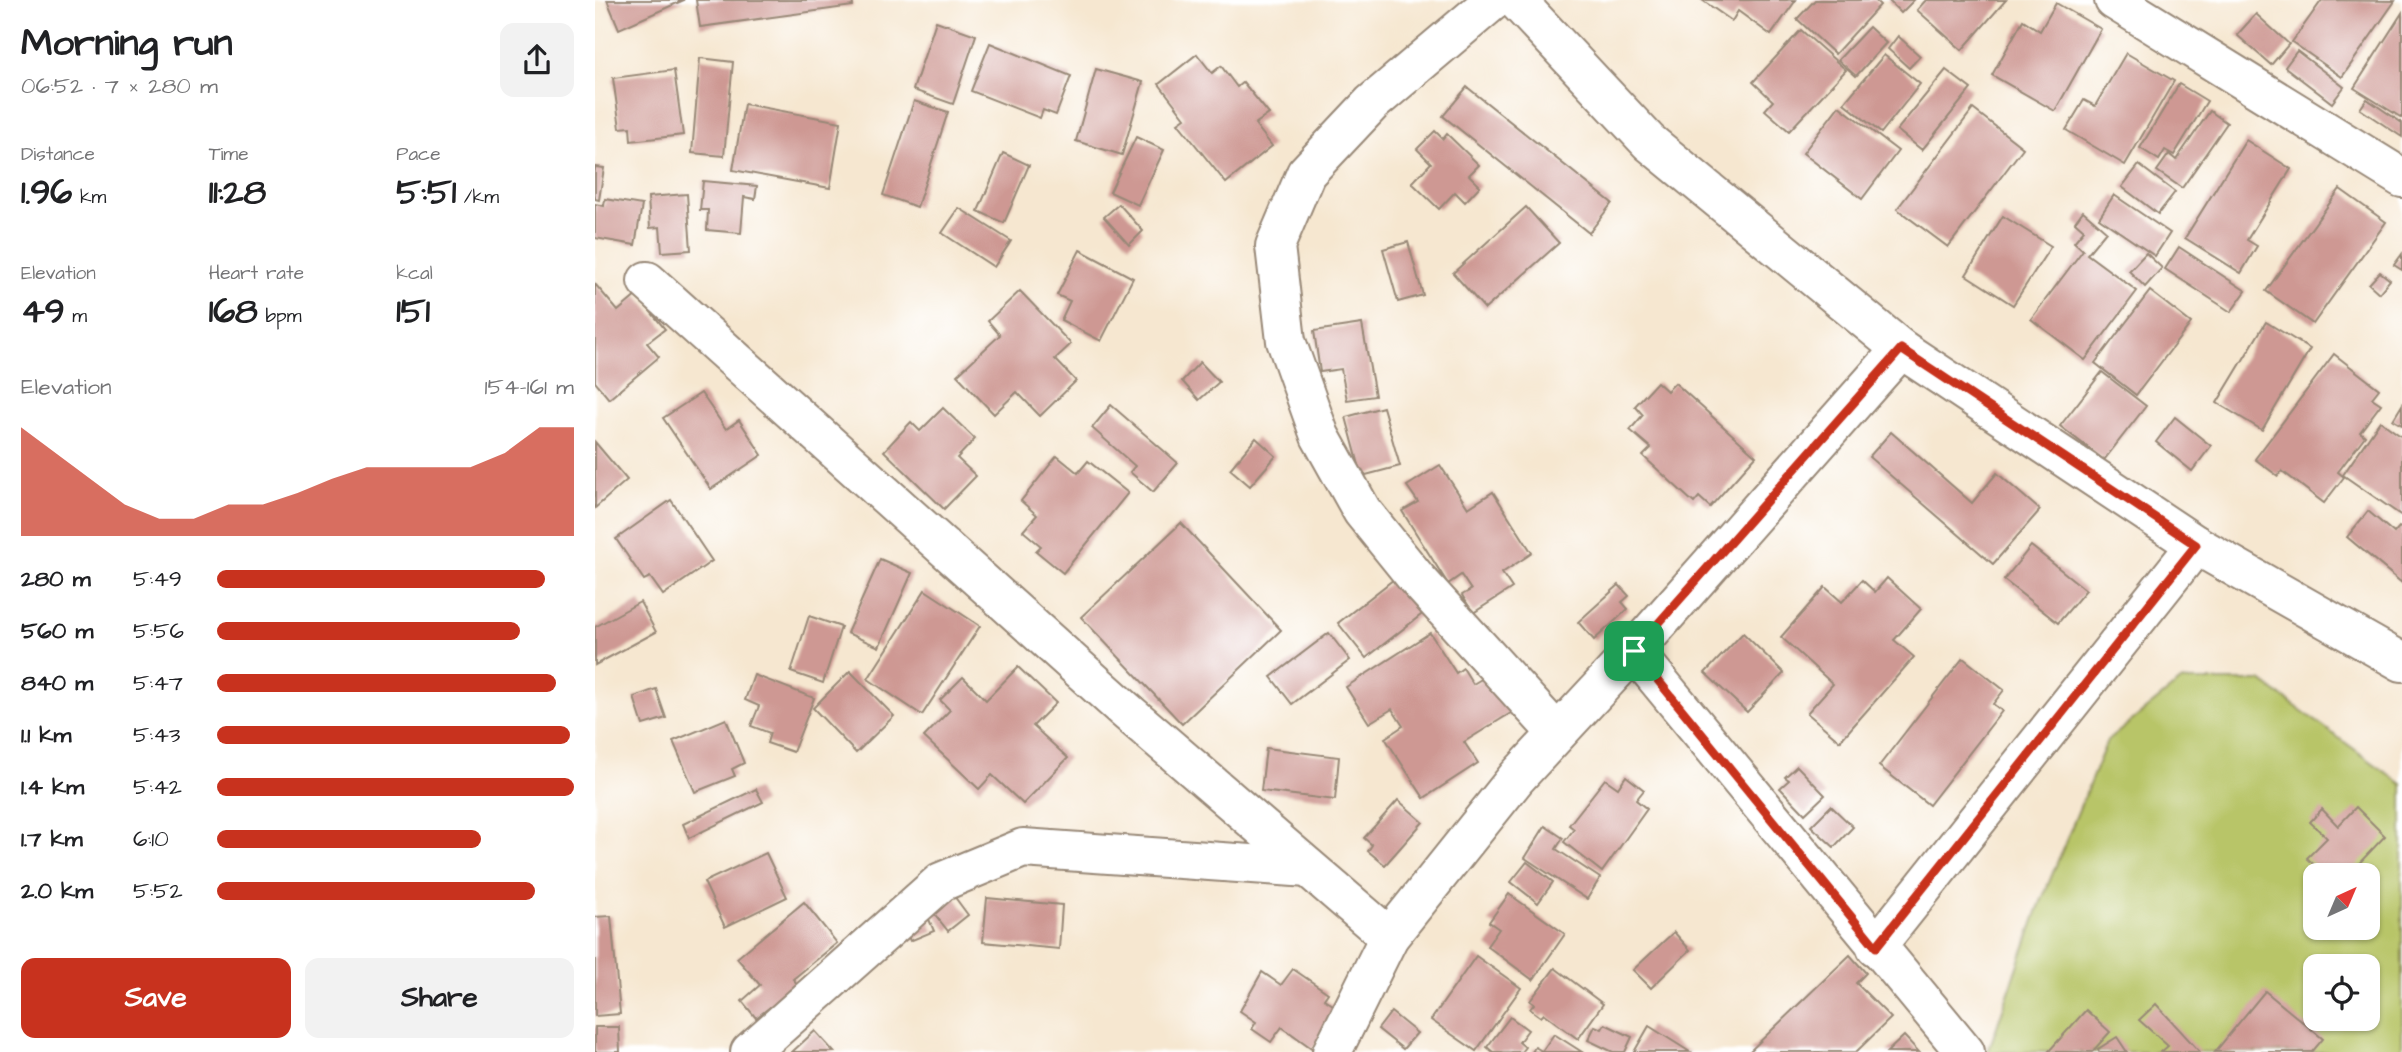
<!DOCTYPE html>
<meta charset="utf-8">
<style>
:root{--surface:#fff;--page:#f2f2f2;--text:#202124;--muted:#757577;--accent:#c8321e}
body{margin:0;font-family:"Architects Daughter",sans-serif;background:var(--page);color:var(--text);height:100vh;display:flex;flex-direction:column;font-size:26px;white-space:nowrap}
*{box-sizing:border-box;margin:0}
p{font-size:23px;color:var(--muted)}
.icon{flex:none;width:38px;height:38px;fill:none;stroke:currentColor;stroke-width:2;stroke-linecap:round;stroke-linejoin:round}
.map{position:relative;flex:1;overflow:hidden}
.panel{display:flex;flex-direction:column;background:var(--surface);width:595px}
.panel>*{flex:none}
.needle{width:46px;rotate:44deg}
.tools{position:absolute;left:1708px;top:863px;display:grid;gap:14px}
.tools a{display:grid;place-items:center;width:77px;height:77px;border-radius:14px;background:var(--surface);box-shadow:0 2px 5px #0004;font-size:35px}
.pin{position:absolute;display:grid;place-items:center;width:60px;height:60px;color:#fff;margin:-30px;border-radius:14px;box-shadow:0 4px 10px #0006}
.round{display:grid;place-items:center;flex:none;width:74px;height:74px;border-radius:14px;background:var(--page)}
.overview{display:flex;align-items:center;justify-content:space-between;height:119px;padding:0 21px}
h1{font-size:38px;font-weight:800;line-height:52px}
.figures{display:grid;grid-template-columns:repeat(3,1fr);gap:10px;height:119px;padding:7px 21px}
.figures div{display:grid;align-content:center}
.figures b{font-size:35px;font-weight:800}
.figures small{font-size:19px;font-weight:400}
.figures p{font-size:19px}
.chart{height:196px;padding:14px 21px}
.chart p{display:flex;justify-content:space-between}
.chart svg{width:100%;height:126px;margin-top:7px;fill:var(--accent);opacity:.7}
.cta{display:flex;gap:14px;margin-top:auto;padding:14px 21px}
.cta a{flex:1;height:80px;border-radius:14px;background:var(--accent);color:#fff;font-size:28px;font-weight:800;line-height:80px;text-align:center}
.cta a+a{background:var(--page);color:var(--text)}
ul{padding:0 21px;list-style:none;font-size:23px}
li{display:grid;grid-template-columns:112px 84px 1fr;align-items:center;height:52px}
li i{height:18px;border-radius:9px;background:var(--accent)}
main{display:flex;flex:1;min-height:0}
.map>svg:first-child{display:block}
</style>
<main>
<section class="panel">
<div class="overview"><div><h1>Morning run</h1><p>06:52 · 7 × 280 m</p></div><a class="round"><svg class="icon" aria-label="share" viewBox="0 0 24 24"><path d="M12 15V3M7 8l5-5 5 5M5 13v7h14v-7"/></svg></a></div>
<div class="figures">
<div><p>Distance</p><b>1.96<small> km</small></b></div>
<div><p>Time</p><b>11:28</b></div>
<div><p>Pace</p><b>5:51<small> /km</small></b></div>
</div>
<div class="figures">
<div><p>Elevation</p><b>49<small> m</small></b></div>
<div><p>Heart rate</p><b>168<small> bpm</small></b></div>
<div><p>kcal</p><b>151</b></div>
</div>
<div class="chart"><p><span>Elevation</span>154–161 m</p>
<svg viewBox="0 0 160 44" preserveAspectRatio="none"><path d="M0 44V6L10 15L20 24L30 33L40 38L50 38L60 33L70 33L80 29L90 24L100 20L110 20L120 20L130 20L140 15L150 6L160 6V44z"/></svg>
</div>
<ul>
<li><b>280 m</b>5:49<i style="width:92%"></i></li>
<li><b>560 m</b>5:56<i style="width:85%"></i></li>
<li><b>840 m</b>5:47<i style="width:95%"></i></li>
<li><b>1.1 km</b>5:43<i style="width:99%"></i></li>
<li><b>1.4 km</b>5:42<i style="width:100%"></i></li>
<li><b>1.7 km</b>6:10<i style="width:74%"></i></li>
<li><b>2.0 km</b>5:52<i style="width:89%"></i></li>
</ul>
<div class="cta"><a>Save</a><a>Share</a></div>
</section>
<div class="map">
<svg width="1807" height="1052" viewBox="0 0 1807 1052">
<rect width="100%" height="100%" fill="#fff"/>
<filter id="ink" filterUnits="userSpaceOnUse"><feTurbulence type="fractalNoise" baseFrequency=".0143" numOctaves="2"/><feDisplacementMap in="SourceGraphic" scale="14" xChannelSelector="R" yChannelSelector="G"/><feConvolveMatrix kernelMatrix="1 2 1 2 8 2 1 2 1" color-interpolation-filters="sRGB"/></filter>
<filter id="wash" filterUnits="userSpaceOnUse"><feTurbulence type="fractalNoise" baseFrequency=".00686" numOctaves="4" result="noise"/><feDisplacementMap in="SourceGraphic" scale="28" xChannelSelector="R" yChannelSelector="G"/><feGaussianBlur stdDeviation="1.57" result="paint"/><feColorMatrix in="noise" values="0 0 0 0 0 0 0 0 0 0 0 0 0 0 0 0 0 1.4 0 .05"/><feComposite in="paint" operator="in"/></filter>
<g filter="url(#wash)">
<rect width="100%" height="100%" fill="#f6e7d0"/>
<path fill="#b8c567" stroke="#7a7842" stroke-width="2" fill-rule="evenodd" d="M1586,681H1666L1807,784V1052H1393L1443,909L1512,741ZM1720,875H1773V928H1720ZM1720,966H1773V1018H1720Z"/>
<g id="blocks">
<g fill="#ce9893">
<path d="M12,0H89L24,29Z"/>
<path d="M101,0H257L258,6L105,27Z"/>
<path d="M1107,0H1201L1176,35L1143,11L1137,21Z"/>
<path d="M1220,0H1280L1285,5L1240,54L1202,19Z"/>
<path d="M1293,0H1319L1306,13Z"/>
<path d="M1331,0H1411L1367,50L1322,10Z"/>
<path d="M1727,0L1800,1L1747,77L1697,42Z"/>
<path d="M1461,3L1506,29L1460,111L1397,75L1428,20L1445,31Z"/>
<path d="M1807,13V118L1759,88Z"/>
<path d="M1661,14L1694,44L1676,65L1642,35Z"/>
<path d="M341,21L381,35L358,104L318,90Z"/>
<path d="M1274,27L1291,43L1261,76L1243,60Z"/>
<path d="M1206,30L1251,70L1194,131L1170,110L1178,101L1158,82Z"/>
<path d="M1303,36L1325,56L1314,68L1293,49Z"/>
<path d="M395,43L476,76L461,115L448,110L445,118L376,91Z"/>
<path d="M1702,51L1749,87L1737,103L1690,67Z"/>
<path d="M1531,53L1579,81L1530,165L1471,130L1489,100L1500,106Z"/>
<path d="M602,54L617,73L626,66L642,87L648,82L674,114L660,124L677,146L631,183L583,123L590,118L564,84Z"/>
<path d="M1289,55L1325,84L1286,133L1249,103Z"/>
<path d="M105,58L138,62L129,156L97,153Z"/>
<path d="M501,69L548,82L527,155L481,141Z"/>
<path d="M79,70L88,135L36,141L35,127L25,128L18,78Z"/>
<path d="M1351,70L1376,89L1327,150L1302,130Z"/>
<path d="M1584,84L1612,101L1579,155L1570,150L1564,160L1545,148Z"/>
<path d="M872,87L1017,203L994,233L848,116Z"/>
<path d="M1772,99L1807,123V137L1765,109Z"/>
<path d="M319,101L353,112L322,207L288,195Z"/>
<path d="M149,104L246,122L235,188L138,170Z"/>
<path d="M1244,106L1303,151L1267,199L1208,153Z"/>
<path d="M1378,109L1428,148L1353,247L1302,209Z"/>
<path d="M1615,111L1632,123L1587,188L1562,171L1574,154L1581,160Z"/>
<path d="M840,131L848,139L852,134L884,165L874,175L885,186L870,202L860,192L844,209L817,183L836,163L822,149Z"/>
<path d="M541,137L569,150L543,205L515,192Z"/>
<path d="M1651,140L1696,169L1652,240L1662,246L1646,273L1590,238Z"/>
<path d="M408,153L434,165L409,223L383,211Z"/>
<path d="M1544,165L1580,192L1563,214L1527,187Z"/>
<path d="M0,167L9,168L4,200L0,199Z"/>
<path d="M108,181L162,186L160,199L149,197L146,233L112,230L113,210H105Z"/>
<path d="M1745,189L1791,222L1718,324L1671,291Z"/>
<path d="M92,194L96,250L67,252L65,227L55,228L53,197Z"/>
<path d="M1519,195L1575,233L1560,256L1504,218Z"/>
<path d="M10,199L47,205L40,245L0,238V204L9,206Z"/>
<path d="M524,204L548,231L534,245L509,217Z"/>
<path d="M931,207L964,243L890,309L858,273Z"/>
<path d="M364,208L416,241L399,267L347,233Z"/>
<path d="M1488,211L1511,231L1492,254L1542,291L1490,360L1436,319L1488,250L1479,242L1489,230L1480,222Z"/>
<path d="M1408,216L1456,246L1418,305L1371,275Z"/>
<path d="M813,242L828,295L803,302L788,249Z"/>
<path d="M1584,247L1651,291L1636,312L1570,269Z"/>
<path d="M485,250L538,278L506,341L466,320L475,301L462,295Z"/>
<path d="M1551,253L1567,268L1550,287L1534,271Z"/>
<path d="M1807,254V270L1799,265Z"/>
<path d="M1785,272L1795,280L1784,293L1774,284Z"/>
<path d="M0,284L23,311L42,295L70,329L52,343L64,357L14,399L0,382Z"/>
<path d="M425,291L476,344L460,359L481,381L445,416L422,392L399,414L362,375L405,335L393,321Z"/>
<path d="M1555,291L1596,323L1541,395L1500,363Z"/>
<path d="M1671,322L1715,349L1667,430L1622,403Z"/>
<path d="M767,324L780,396L752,400L746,369L725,372L719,331Z"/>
<path d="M1739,354L1784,389L1777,398L1786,404L1765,432L1770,436L1743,472L1749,477L1729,503L1687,471L1683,476L1660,459Z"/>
<path d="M605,362L624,382L604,400L587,381Z"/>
<path d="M1507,372L1551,406L1509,460L1465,426Z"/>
<path d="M1062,382L1072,391L1080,383L1161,456L1115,507L1104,497L1099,503L1048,456L1056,448L1035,430L1048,415L1040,406Z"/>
<path d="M106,393L131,429L144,420L167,455L116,489L68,418Z"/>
<path d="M516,405L583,463L558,492L535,472L540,466L497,428Z"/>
<path d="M1807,405V425L1798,420Z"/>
<path d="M788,407L805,466L767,476L751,417Z"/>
<path d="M348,408L380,439L362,458L381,476L349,509L289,451L316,422L325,431Z"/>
<path d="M1580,417L1616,446L1597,471L1561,442Z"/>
<path d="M1785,421L1807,437V516L1748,475Z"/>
<path d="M1296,432L1377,503L1402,473L1445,510L1398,564L1274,457Z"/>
<path d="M661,438L681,456L655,486L635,469Z"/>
<path d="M0,442L32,480L0,508Z"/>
<path d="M462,456L483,473L493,461L533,493L468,573L441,551L446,546L428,531L442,515L426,501Z"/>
<path d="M845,465L873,508L898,492L937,553L907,573L917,588L878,613L867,595L876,590L866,575L853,584L807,511L823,502L812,486Z"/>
<path d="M76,500L117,561L68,595L55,577L49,580L21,539Z"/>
<path d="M1773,511L1799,533L1804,527L1807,529V583L1752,537Z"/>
<path d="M586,523L686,630L587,724L486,617Z"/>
<path d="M1436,546L1491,590L1463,623L1409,580Z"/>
<path d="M285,559L317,573L284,647L252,633Z"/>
<path d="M803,576L831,611L771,658L743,623Z"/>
<path d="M1292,578L1326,609L1299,640L1319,657L1245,741L1212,713L1238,684L1186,637L1230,587L1247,602L1267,580L1280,592Z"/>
<path d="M1024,585L1034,596L1027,602L1033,609L999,640L983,622Z"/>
<path d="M330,590L385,626L327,715L273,679Z"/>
<path d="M45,602L61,632L0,665V627Z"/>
<path d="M214,616L246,627L228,683L196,672Z"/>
<path d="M734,633L755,660L697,704L676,677Z"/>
<path d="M835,633L861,673L868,668L878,684L895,674L919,711L869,742L883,763L829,798L790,738L808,726L797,709L774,723L751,687Z"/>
<path d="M1148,633L1189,673L1152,712L1110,673Z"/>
<path d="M1368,658L1409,690L1398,704L1407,711L1334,805L1284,766Z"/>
<path d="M423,667L461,703L438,726L473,758L428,804L397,775L384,789L329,737L355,710L345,700L368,677L391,700Z"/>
<path d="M255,671L299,716L261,753L218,708Z"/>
<path d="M159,675L219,698L198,752L172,743L175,733L156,726L164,706L150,700Z"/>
<path d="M61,689L71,718L48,725L39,697Z"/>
<path d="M131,719L149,763L137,769L140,776L100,792L78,741Z"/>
<path d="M671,748L744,757L740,800L666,791Z"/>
<path d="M1202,766L1230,795L1210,814L1185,788L1194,780L1190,777Z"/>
<path d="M1031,776L1049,790L1041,800L1052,809L1007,872L969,842L979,829L974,825L1010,779L1023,788Z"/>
<path d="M161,789L168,802L94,838L88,824Z"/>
<path d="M803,800L828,822L790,865L773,851L777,845L769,838Z"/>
<path d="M1236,806L1258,827L1239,847L1216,826Z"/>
<path d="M1761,807L1790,836L1753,875H1730L1712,858L1732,838L1715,822L1727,809L1743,826Z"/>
<path d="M950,826L968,838L961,849L1005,878L992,899L930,858Z"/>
<path d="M171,853L192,897L130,927L109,882Z"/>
<path d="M932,862L958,882L943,903L916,882Z"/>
<path d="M914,894L970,934L938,980L892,946L904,929L894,922Z"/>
<path d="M359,896L373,915L353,931L338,912Z"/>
<path d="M392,898L467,905L464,949L388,942Z"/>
<path d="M209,902L242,943L198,979L211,994L184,1017L175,1007L161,1018L147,1001L165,985L142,958Z"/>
<path d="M16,916L25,1014L0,1016V917Z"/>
<path d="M333,917L339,931L315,941L309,927Z"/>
<path d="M1079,932L1095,950L1056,988L1038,970Z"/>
<path d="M1255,955L1271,973L1261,983L1296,1018L1261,1052H1154Z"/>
<path d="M881,956L926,988L881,1051L836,1020Z"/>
<path d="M960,968L1008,1004L983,1039L949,1014L946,1017L935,1009L939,1004L935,1001Z"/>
<path d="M698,969L733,993L729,999L744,1009L718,1049L687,1027L676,1042L657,1029L661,1022L645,1011L667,972L686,985Z"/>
<path d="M1670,991L1728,1039L1717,1052H1620Z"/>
<path d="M1561,1004L1605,1052H1566L1573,1046L1544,1020Z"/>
<path d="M1491,1010L1515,1032L1497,1052H1453Z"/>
<path d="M796,1012L822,1033L808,1049L783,1029Z"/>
<path d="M915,1017L933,1030L924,1042L930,1047L926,1052H898L892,1047Z"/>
<path d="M1010,1024L1037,1037L1030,1052H1018L993,1040L1000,1026L1007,1029Z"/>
<path d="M1054,1026L1095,1052H1039Z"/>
<path d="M0,1027H24L25,1052H0Z"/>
<path d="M220,1031L239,1052H197Z"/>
<path d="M959,1034L987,1052H937L940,1047L947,1051Z"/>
<path d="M1309,1036L1324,1052H1292Z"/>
<path d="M1522,1037L1532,1052H1504L1503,1049Z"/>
</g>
</g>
</g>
<g filter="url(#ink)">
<use href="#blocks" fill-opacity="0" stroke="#988877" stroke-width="2"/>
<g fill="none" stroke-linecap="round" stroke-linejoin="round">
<g stroke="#988877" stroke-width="42">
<g id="minor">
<path d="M899,0L777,103L711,173L680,246L691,341L725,436L767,511L822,579L962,733"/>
<path d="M921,0L1054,142L1306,349L1601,545L1807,662"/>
<path d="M1519,0L1807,178"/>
<path d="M52,281L529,709L794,937"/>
<path d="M1039,651L1370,1052"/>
<path d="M1281,947L1601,545"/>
<path d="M155,1052L346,882L428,848L713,868"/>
<path d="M737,1052L794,937L922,777L1039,651L1306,349"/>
</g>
</g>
<use href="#minor" stroke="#fff" stroke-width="38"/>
</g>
</g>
<g fill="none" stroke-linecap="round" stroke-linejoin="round" filter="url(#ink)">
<g stroke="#fff" stroke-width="14">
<path id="route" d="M1306,349L1601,545L1281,947L1039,651Z"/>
</g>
<use href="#route" stroke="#c8321e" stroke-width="9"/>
</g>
</svg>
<div class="tools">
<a><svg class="needle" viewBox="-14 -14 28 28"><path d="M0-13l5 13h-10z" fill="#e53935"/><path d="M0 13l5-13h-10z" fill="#757577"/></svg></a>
<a><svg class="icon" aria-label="locate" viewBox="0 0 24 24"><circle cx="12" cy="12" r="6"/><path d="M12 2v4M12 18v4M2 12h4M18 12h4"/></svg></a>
</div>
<div class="pin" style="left:1039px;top:651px;background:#1e9e55"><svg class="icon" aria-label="arrive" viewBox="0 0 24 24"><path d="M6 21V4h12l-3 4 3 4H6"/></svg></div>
</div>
</main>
